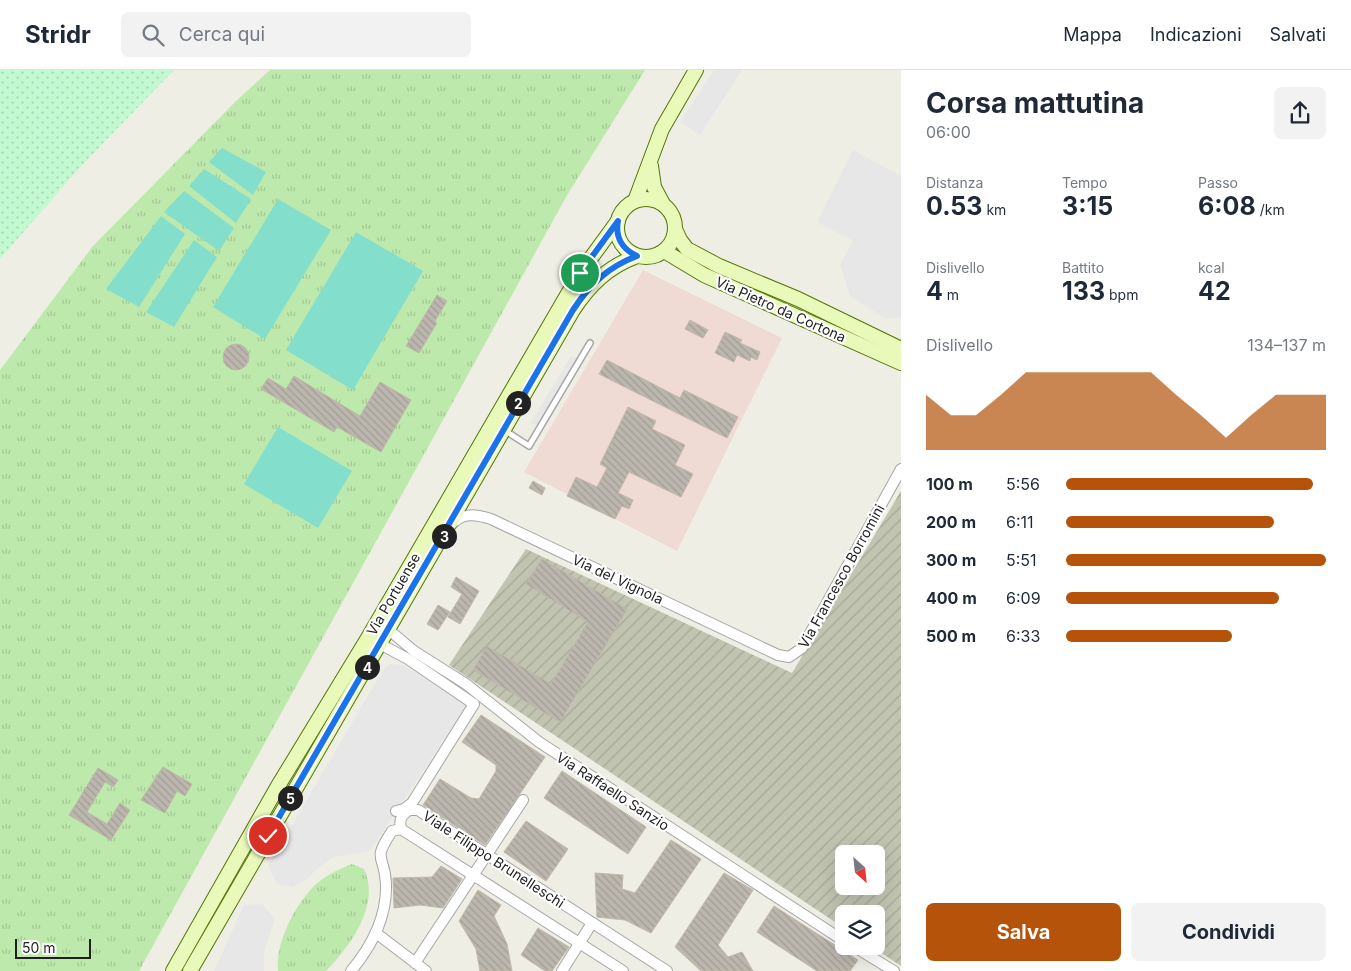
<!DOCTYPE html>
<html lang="it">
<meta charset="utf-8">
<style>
:root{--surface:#fff;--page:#f2f2f3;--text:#1f2937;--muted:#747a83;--line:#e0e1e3;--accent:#b45309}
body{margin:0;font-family:Inter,sans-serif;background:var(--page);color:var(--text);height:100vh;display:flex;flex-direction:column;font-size:19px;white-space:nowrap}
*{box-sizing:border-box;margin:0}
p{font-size:16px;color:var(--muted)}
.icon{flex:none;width:28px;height:28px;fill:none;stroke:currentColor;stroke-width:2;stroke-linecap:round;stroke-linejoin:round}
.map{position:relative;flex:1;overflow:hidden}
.side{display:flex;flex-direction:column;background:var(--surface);width:450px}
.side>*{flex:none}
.needle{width:32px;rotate:153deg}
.controls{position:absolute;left:835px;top:775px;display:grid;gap:10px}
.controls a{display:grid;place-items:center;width:50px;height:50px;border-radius:8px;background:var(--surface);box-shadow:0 5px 20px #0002;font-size:25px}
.scale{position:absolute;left:15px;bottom:12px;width:76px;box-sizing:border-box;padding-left:5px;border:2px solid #1f1f1f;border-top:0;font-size:14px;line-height:18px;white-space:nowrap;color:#1f1f1f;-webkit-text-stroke:4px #fff;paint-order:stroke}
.pin{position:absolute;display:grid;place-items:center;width:42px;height:42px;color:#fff;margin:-21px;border:2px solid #fff;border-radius:50%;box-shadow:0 1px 5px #0007}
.km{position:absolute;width:25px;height:25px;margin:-12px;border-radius:50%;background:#222;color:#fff;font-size:14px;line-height:25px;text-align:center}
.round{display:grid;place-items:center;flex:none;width:52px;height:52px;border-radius:8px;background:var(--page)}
.head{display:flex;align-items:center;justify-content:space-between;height:85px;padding:0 25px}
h1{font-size:28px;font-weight:700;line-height:38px}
.stats{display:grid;grid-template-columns:repeat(3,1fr);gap:8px;height:85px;padding:5px 25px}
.stats div{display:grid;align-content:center}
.stats b{font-size:25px;font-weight:700}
.stats small{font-size:14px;font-weight:400}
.stats p{font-size:14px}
.chart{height:140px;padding:10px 25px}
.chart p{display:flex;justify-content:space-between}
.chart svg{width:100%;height:90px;margin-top:5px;fill:var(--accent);opacity:.7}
.action{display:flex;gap:10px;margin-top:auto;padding:10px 25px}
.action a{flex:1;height:58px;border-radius:8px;background:var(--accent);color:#fff;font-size:20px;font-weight:700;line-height:58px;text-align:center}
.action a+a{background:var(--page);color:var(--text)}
ul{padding:0 25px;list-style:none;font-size:16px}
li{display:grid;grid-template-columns:80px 60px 1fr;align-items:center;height:38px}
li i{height:12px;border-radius:6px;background:var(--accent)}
header{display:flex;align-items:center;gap:30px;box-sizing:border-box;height:70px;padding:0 25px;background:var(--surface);border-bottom:1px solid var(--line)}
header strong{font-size:24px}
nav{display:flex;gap:28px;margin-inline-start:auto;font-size:18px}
.search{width:350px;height:45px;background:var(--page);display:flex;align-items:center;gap:12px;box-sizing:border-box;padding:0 18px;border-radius:8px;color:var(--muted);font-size:19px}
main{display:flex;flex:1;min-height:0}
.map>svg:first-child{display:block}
</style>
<header>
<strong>Stridr</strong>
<div class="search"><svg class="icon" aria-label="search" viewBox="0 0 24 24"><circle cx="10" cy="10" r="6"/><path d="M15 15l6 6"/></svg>Cerca qui</div>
<nav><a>Mappa</a><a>Indicazioni</a><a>Salvati</a></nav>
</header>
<main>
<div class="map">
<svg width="901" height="901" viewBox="0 0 901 901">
<defs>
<pattern id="construction-furrows" width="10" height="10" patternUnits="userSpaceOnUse" patternTransform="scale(1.25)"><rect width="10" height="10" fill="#c0c4b1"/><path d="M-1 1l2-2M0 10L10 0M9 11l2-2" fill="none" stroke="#a5a898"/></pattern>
<pattern id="grass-tufts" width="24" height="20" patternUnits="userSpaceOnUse" patternTransform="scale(1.25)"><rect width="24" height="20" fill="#bee9ac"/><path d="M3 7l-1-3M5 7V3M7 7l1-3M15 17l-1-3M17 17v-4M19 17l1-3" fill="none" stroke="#a3c794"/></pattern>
<pattern id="park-dots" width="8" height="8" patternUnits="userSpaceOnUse" patternTransform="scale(1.25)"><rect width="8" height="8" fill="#c3f9d1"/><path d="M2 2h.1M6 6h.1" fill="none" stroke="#a7d5b3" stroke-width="1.8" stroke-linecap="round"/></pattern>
<pattern id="building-back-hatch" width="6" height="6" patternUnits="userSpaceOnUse" patternTransform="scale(1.25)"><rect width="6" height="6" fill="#bcb7ae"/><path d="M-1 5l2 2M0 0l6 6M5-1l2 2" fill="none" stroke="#a19d95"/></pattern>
</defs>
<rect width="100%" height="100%" fill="#efeee5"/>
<path fill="#f0dbd4" d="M643,200L782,268L677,481L524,402Z"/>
<path fill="url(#construction-furrows)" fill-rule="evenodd" d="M901,421V896L871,876H876V844H844V858L449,595L526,479L792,603ZM844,784H876V816H844Z"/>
<g fill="url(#grass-tufts)">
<path d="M270,0H645L566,127L139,901H0V300L93,176L236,31Z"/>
<path d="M352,794L364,799C381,835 350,876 326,901H278C275,872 295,835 315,815C326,805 339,799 352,794Z"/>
</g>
<path fill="url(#park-dots)" d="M0,0H174L82,95L0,189Z"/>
<g fill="#84decc">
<path d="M222,78L266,102L253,125L209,92Z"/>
<path d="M204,99L251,129L236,153L189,116Z"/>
<path d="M184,121L234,158L219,181L164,142Z"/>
<path d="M278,129L331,160L265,269L213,237Z"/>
<path d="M161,146L185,164L139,237L106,219Z"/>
<path d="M356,162L423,201L353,320L286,280Z"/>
<path d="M194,170L217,187L174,257L146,242Z"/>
<path d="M278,357L352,401L318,458L244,414Z"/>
</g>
<g fill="#e7e7e7">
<path d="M714,0H742L700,65L680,52Z"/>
<path d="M853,80L901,106V247L886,249L850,226L840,195L853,171L817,152Z"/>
<path d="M571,286L578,288L538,354H530Z"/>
<path d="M390,594L403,595L468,633L370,781L334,787L320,796L307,809L293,817L277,814L268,796L383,600Z"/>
<path d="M262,834L275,849L264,882V901H214L244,835Z"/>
</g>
<g fill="url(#building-back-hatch)" stroke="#c1b8a7">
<path d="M437,225L447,231L435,251L437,253L419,283L406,276Z"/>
<path d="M690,250L708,260L703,268L685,259Z"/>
<path d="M725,262L742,270L740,273L760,282L757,290L751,287L750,291L737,285L734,292L715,283Z"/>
<circle cx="236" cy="287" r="13"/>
<path d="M607,290L680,328L684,320L738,347L727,368L599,304Z"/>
<path d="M294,306L360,346L380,312L411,330L381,382L337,357L334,362L261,319L268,308L286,319Z"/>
<path d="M628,337L656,351L652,359L685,375L675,395L693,404L681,427L629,402L618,423L633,430L629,439L622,436L615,449L567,426L576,407L597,417L607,398L600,394Z"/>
<path d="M533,411L545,418L542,425L529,418Z"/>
<path d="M542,489L627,539L560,652L473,600L487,576L551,614L588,552L526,514Z"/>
<path d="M456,507L479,521L460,554L448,547L462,524L451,517Z"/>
<path d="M438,535L450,542L438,560L427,554Z"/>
<path d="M481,645L545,687L485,775L423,735L440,709L471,728L479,729L496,701V695L462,672Z"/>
<path d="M163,697L192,714L185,726L177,721L165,743L141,730Z"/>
<path d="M98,698L118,710L113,717L105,712L87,742L107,754L120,733L130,740L111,770L69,745Z"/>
<path d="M562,701L646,757L628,784L544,728Z"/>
<path d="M526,751L568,779L546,811L504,782Z"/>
<path d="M671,770L701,789L651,863L625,850L597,847L595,803L623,805L622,819L635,823Z"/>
<path d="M441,796L462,809L443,838L420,835L394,838L393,808L432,807Z"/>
<path d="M724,803L753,820L718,875L728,887L742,882L753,901H701L675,877Z"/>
<path d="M478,820L501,835L494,846L507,874L512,901H480L476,879L459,851Z"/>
<path d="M774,836L858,890L850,901H817L757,862Z"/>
<path d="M538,858L569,877L552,901H545L521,885Z"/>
</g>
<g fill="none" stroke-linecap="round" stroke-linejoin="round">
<g stroke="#a6a6a6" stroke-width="8">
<path id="lane" d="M504,360L529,376L590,273"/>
</g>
<g stroke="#a6a6a6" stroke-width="12">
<g id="street">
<path d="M450,456C462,442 475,444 491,449L778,585L789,587L802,578L901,399"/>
<path d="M389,560L414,581L466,614L539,672L844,871"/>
<path d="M380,574L408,589L474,634L412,733L404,739L396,741"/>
<path d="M376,863L426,901"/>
<path d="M853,876L894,901"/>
<path d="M415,893L523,730"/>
<path d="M351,901C372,876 387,847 386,814C385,783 371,793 392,761L401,759"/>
<path d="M562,901L592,853"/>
<path d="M623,901L401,759C399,749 401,746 409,740H418L667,901"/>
</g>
</g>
<g stroke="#547506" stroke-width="16">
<g id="secondary">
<path d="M651,96L654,117L663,134"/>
<circle cx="646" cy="158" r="29"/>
<path d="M635,131L662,59L696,0"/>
<path d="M675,159L680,170L687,179L719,196L798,229L901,279"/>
<path d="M664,181L704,205L901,293"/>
<path d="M173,901L278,716L368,568L580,203L618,151"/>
<path d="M190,901L573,240C590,214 608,197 637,186"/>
</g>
</g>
<use href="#lane" stroke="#fff" stroke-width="5"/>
<use href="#street" stroke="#fff" stroke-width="10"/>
<use href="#secondary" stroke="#e9f9ba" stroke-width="14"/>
</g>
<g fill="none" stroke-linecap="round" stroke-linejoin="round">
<g stroke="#fff" stroke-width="10">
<path id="route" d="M268,766L573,240C590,214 608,197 637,186C622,179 615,167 618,151L580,203"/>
</g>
<use href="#route" stroke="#1a73e8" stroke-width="6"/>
</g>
<g text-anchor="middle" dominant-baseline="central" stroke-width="4.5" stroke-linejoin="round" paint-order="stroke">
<g font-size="14" fill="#1f1f1f" stroke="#fff">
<text transform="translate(781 239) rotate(24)">Via Pietro da Cortona</text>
<text transform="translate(841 506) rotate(-61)">Via Francesco Borromini</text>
<text transform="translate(618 509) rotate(25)">Via del Vignola</text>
<text transform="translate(393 524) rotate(-60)">Via Portuense</text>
<text transform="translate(613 721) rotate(33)">Via Raffaello Sanzio</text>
<text transform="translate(494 789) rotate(33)">Viale Filippo Brunelleschi</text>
</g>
</g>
</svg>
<div class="controls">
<a><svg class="needle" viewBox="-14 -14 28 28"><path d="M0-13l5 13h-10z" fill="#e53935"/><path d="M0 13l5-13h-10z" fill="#747a83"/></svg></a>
<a><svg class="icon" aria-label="layers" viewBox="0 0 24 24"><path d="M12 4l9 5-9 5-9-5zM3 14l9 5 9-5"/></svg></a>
</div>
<div class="scale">50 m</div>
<div class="pin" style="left:580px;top:203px;background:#1e9e55"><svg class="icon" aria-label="arrive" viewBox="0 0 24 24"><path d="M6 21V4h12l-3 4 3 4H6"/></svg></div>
<div class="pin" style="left:268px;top:766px;background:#d93025"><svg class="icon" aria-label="check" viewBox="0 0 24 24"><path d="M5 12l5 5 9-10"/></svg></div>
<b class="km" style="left:518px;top:333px">2</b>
<b class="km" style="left:444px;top:466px">3</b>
<b class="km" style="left:367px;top:597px">4</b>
<b class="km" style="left:290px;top:728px">5</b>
</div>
<section class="side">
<div class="head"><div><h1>Corsa mattutina</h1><p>06:00</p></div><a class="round"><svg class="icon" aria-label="share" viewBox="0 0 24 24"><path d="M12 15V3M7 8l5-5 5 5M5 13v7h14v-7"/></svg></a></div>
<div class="stats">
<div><p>Distanza</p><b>0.53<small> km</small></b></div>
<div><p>Tempo</p><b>3:15</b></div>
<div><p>Passo</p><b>6:08<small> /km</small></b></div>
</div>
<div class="stats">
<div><p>Dislivello</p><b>4<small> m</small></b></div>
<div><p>Battito</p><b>133<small> bpm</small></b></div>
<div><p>kcal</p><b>42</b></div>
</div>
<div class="chart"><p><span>Dislivello</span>134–137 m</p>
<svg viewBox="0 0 160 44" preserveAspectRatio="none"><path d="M0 44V17L10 27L20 27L30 17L40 6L50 6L60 6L70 6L80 6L90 6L100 17L110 27L120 38L130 27L140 17L150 17L160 17V44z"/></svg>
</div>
<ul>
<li><b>100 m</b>5:56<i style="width:95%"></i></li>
<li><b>200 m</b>6:11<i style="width:80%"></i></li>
<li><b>300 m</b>5:51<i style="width:100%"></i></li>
<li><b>400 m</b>6:09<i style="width:82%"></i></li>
<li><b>500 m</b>6:33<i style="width:64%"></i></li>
</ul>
<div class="action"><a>Salva</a><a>Condividi</a></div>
</section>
</main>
